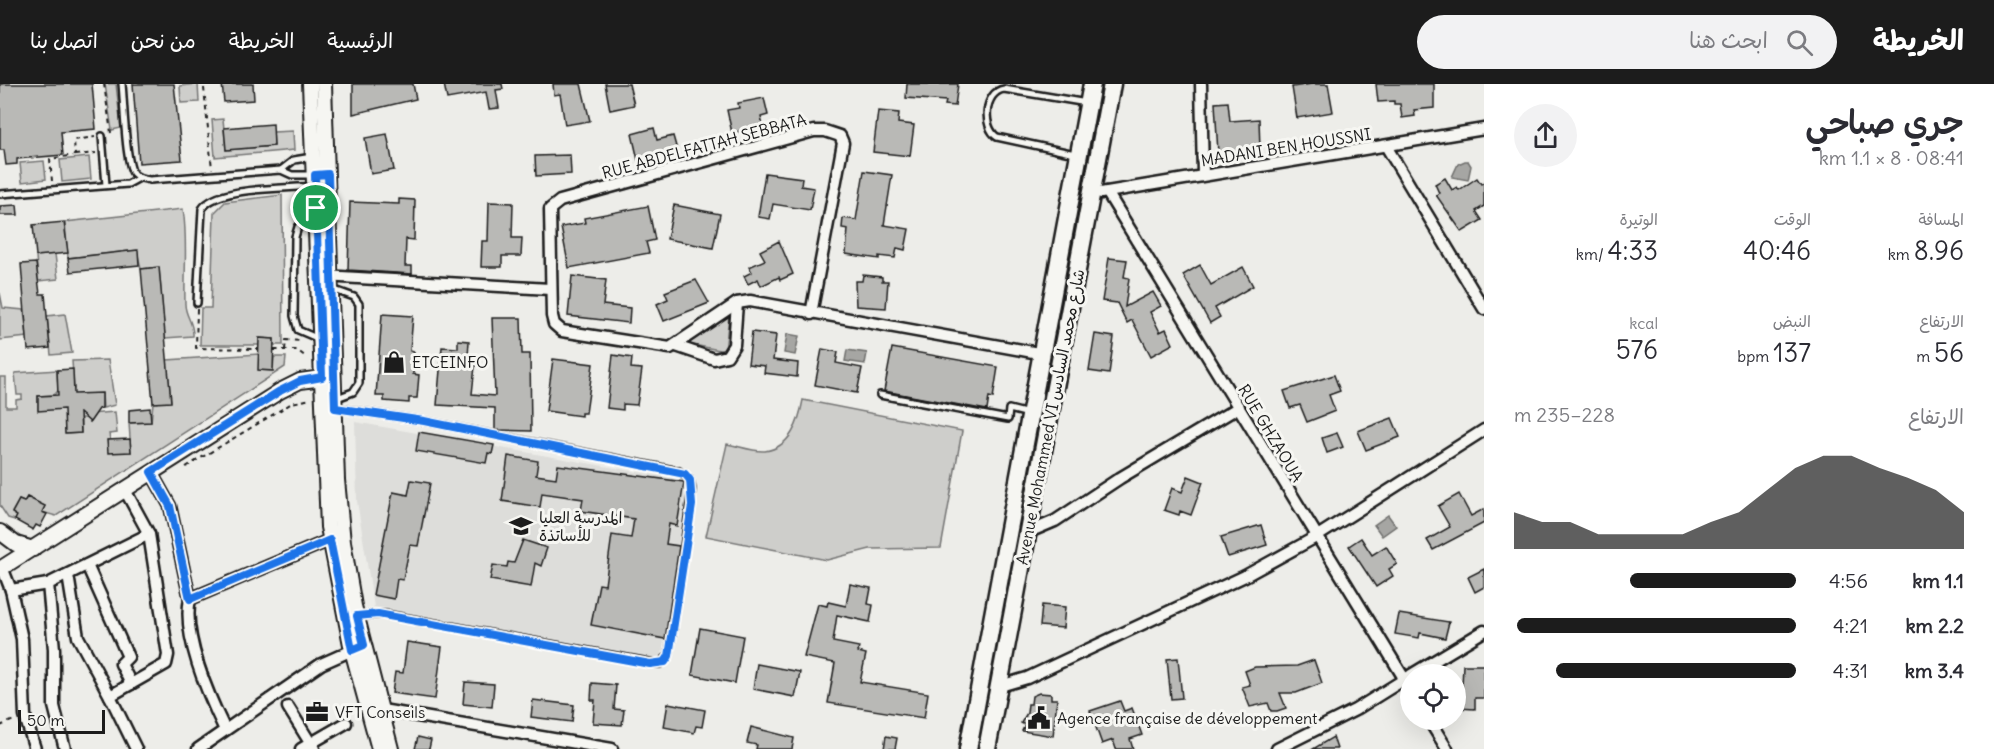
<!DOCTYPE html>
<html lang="ar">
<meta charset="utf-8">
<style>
:root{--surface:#fff;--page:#f2f2f3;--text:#2b2b33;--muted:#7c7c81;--accent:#1c1c1c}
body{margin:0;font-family:Delius,"Playpen Sans Arabic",sans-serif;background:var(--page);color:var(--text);direction:rtl;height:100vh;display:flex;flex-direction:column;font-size:22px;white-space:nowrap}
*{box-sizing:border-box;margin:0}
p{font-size:20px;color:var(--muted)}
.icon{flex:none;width:33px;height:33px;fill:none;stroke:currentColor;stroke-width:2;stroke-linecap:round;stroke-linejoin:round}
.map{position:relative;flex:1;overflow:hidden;direction:ltr}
.drawer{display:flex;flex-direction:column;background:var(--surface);width:510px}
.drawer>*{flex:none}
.tools{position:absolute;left:1400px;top:580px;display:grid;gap:12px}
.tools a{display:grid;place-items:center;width:66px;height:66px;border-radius:50%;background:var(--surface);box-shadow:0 6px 24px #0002;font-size:30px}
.scale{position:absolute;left:18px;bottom:15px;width:87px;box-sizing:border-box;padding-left:6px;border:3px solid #1c1c1c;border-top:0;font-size:16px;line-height:21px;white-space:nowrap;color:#1c1c1c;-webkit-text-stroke:4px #f6f6f2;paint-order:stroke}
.pin{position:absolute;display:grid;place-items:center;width:51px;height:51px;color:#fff;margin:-26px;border:3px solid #fff;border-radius:50%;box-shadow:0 2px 6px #0007}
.round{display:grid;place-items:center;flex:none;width:63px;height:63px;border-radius:32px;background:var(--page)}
.headline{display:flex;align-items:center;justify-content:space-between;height:102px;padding:0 30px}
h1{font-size:33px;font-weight:600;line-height:45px}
.figures{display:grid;grid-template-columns:repeat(3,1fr);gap:9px;height:102px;padding:6px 30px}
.figures div{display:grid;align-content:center}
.figures b{font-size:26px;font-weight:600}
.figures small{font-size:16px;font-weight:400}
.figures p{font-size:16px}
.chart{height:168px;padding:12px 30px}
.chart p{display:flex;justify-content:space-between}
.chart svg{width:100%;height:108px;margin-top:6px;fill:var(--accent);opacity:.7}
ul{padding:0 30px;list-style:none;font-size:20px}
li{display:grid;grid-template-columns:96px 72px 1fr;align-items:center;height:45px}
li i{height:15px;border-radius:8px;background:var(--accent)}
header{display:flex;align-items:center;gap:36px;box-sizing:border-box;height:84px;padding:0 30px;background:var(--accent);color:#fff}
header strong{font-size:28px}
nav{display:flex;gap:33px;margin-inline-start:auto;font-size:21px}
.search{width:420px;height:54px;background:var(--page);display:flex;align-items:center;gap:15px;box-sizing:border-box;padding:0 21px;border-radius:33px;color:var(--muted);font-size:22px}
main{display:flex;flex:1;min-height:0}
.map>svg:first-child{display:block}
</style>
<header>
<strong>الخريطة</strong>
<div class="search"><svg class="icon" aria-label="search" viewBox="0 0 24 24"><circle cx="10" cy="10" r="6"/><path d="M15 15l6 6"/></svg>ابحث هنا</div>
<nav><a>الرئيسية</a><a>الخريطة</a><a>من نحن</a><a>اتصل بنا</a></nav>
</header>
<main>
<section class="drawer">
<div class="headline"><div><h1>جري صباحي</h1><p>08:41 · 8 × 1.1 km</p></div><a class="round"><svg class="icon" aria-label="share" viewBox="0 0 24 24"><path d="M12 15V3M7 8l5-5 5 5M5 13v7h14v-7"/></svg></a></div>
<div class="figures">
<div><p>المسافة</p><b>8.96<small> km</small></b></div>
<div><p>الوقت</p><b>40:46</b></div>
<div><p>الوتيرة</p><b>4:33<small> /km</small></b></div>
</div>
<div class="figures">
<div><p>الارتفاع</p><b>56<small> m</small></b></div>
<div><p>النبض</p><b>137<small> bpm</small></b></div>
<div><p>kcal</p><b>576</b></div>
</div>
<div class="chart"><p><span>الارتفاع</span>228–235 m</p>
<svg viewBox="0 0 160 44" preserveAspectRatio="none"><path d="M0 44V29L10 33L20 33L30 38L40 38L50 38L60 38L70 33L80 29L90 20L100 11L110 6L120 6L130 11L140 15L150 20L160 29V44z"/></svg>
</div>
<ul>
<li><b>1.1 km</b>4:56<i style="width:59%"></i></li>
<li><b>2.2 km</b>4:21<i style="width:99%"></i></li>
<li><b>3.4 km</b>4:31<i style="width:85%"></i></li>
</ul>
</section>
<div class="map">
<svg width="1484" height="665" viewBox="0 0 1484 665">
<rect width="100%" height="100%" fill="#edede9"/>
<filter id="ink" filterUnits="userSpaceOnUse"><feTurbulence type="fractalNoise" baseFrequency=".0167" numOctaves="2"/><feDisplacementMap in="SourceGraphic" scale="12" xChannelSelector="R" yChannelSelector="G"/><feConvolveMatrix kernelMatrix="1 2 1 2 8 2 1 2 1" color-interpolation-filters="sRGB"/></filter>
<g filter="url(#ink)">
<path fill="#ddddda" d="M355,338L688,397L661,577L374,523L357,417Z"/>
<g fill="#cececb" stroke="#757574" stroke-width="1.5">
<path d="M105,0H116L121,44L112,46Z"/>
<path d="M198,0L199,18L181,19L180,2Z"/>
<path d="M223,35L226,66L274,62L273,48L293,47L294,66L215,73L212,36Z"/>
<path d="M89,73L91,95L62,98L60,76Z"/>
<path d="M44,77L46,95L22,98L20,79Z"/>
<path d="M282,111L283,261H274V255L260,254L259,261H200L201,224H211L214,129L225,118Z"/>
<path d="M183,125C188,157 184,188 185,220C185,232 194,239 193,252L165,254L159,183L141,185L137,166L68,174L65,138Z"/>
<path d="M55,170L58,195L38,197L36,172Z"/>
<path d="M0,209L3,224L24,226L27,253L0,256Z"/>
<path d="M65,230L72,269L51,271L47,232Z"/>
<path d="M729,231L725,267L688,260Z"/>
<path d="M259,270V286L273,287L274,273H286L285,283L56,432L42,428L45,422L27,413L24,418L19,416L12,428L17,432L15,436L8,434L0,422V293H6V323H16V316L22,315V311H17L15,289L57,286L58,307L54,311L38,312V326L68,324L66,350L81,349V334H86L89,330L115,328L117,349L109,350L110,356H107L131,368L129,339L151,338L153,319L171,317L167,276Z"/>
<path d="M108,276L115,321L103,324L102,310L75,315L70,306L74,305L72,277Z"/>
<path d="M803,316L962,347L941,464L870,465L827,476L706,452L727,360C738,362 754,368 765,367C791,363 799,338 803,316Z"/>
</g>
<g fill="#a6a6a3" stroke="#6f6f6d" stroke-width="1.5">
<path d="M1465,77H1468L1471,82L1468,96L1452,93L1458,80Z"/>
<path d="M787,250L799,252L795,271L784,269Z"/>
<path d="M847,266L867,269L865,280L845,277Z"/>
<path d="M1388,431L1396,442L1382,452L1374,441Z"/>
</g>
<g fill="#b9b9b6" stroke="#1c1c1c" stroke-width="1.5">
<path d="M0,0H92L96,45L61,48L63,71L17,75V80L6,81L4,66H0Z"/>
<path d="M133,0H174L182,76L139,79Z"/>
<path d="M222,0H253L254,16L224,18Z"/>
<path d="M353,0H413L416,15L353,30Z"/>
<path d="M444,0H502L503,5L496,6L499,24L489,25L486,8L447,15Z"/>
<path d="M553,0H581L590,37L565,41L560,10L554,11Z"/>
<path d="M605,0H629L634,21L610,26Z"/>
<path d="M907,0H958L955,22L945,21L946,17L906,14Z"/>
<path d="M1312,0H1328L1333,28L1297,34L1292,3Z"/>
<path d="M1376,0H1434V24L1414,26L1415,32L1402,34L1400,20H1394V17L1378,18Z"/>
<path d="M764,14L768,31L761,33L763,42L732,49L727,26L739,24L738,19Z"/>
<path d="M1228,18L1230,37L1259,35L1260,66L1218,69L1215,19Z"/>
<path d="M878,27L899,29L898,39L914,41L910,72L873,68Z"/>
<path d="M273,40L274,62L226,66L224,44Z"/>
<path d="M654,44L657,56L673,52L677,66L638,76L632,50Z"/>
<path d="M387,50L394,86L371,90L365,54Z"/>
<path d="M570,71L571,90L536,92L535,72Z"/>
<path d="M864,87L892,91L884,141L909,145L905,166L897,164L895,174L879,172V175L846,170L848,145L842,144L843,134L856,136Z"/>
<path d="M765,89L802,94L801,102L814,104L810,126L773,120L770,135L758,133Z"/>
<path d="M1445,94L1452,106L1457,103L1459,106L1477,94L1481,100L1484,98V122L1476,127L1482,136L1462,148L1436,111L1439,109L1435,100Z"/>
<path d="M399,115L415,116L414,156L406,155L405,182H412V190L348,186L350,118L399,120Z"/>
<path d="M489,118L513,119L512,154H522L521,172H502V183H481L482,157H488Z"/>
<path d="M17,121L18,131H0V122Z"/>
<path d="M674,121L720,130L713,164L667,155Z"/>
<path d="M648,122L655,156L646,158L649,169L569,184L561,143L585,139L584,134Z"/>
<path d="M64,138L68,169L36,172L33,141Z"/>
<path d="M779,157L793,190L780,196L779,193L761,202L758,195L748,200L744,192L752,188L749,183L765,176L760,167Z"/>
<path d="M138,166L139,181L70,188L68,174Z"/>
<path d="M1109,174L1127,176L1124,193L1129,194L1125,223L1153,208L1161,222L1150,228L1160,248L1166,245L1173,260L1151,272L1132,236L1127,239L1117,219L1102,217Z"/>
<path d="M36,179L40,210H45L50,264L28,266L21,180Z"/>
<path d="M1200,181L1211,201L1243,183L1253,202L1215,224L1220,233L1210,239L1183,191Z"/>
<path d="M159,183L171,318L153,319L141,185Z"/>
<path d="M863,191L882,193V197H888L886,224L856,222L855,197H862Z"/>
<path d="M572,192L606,196L603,221L630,224L629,239L568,232Z"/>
<path d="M696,196L709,219L664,237L657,220L668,215L665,208Z"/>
<path d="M382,230L413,232L410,267L414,268L413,290L419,291L417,314H409V319L384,317V312H376Z"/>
<path d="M492,234H521L522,270H530L531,347L495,346V324L437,321L442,263L458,264V256L469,257L468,272L476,273L472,310L495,312Z"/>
<path d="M752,248L776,251L773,276L798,279L797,293L764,289L765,282L748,280Z"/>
<path d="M1095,250L1114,253L1109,290L1089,287Z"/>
<path d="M259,254L274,255L273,287L258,286Z"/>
<path d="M892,264L998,283L993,314L989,313L987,326L884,307Z"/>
<path d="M822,265L838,268L836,279L862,284L857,309L815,301Z"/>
<path d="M613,271L632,274L631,284L642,285L637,321L623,320V326L607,324Z"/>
<path d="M553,275L593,280L586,329H581V332L546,327Z"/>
<path d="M73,285L74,310L102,309V324L99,325L90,338L80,329L81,349L65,350L64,325L38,327V312L58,311L57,286Z"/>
<path d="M1334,291L1340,307L1329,311L1335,327L1307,338L1300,321L1290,324L1284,307Z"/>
<path d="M150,324L151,338L129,339V326Z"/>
<path d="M1392,334L1400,353L1366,366L1358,347Z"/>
<path d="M419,348L494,361L492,370L488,369L486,379L416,367Z"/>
<path d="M1337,349L1343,363L1327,369L1322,354Z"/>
<path d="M130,355L131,368L108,369L107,356Z"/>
<path d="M508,372L538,377L536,391L556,394L558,381L684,398L677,442L669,440L666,460L679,462L665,555L591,541L599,500L605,501L612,451L631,454L634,435L581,427L583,415L542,409L540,423L502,417Z"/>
<path d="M1188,392L1203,398L1191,431L1180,427L1179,431L1164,426L1172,404L1182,408Z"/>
<path d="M411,396L430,399L418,462L410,461L403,496L397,495L394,515L373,511L393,408L408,411Z"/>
<path d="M1459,410L1471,432L1484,425V439L1433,466L1427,456L1450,443L1438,422Z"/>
<path d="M27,413L45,422L42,428L47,430L40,443L36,441L33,446L15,436L17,432L12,429L19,416L24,418Z"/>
<path d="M1261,441L1267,461L1228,473L1221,453Z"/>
<path d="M1361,454L1372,471L1386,462L1397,480L1389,485L1393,492L1376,503L1349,462Z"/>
<path d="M523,456L547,464L541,482L535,479L531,503L490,496L493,481L507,483L508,478L514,479Z"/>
<path d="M1484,485V503L1475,508L1468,493Z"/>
<path d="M850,500L871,504L868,520L873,521L870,538L837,531L833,558L859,563L858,568L866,570L860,598L928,609L924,634L828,619L835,579L804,573L818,520L827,522L828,518L846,522Z"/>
<path d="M1042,521L1065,523L1063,544L1040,542Z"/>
<path d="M1399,530L1449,538L1445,554L1420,549L1419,554L1395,550Z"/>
<path d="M700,544L743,552L735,599L692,591Z"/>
<path d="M407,558L442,563L435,615L392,609L395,588L403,589Z"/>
<path d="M1178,574L1182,614L1171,615L1167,575Z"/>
<path d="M1314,576L1322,599L1296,609H1280L1286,624L1277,627H1271L1268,619L1250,623L1242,603L1250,601L1245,587L1255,583L1297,582Z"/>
<path d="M757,580L800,588L795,613L753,605Z"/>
<path d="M1463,581H1484V614H1475V625L1457,624L1455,620V602H1462Z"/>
<path d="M465,598L494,600L492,623L463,620Z"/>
<path d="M592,599L616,601L614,625L624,626L622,641L593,639L595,616H591Z"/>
<path d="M1039,609L1051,610V615H1057L1053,652L1022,647L1025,641L1021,639L1027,629L1028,620H1031L1032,612Z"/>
<path d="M533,616L574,621L572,638L531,633Z"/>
<path d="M1120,617L1124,627L1132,624L1142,651L1130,655L1133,665H1116L1113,656L1102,660L1090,627Z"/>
<path d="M668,619L705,626L702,643L696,642L694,649L664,643Z"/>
<path d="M751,643L794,654L792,665H756L757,661L747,659Z"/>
<path d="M886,652L897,654L895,665H884Z"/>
<path d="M418,653L431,656L429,665H415Z"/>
<path d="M1333,653L1337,665H1313Z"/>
</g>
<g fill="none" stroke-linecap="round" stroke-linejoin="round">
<g stroke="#1c1c1c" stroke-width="10">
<g id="lane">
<path d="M122,0C124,18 125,76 133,89C137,94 144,95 150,96L281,86L292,91H311"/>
<path d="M102,52L106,101"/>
<path d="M1075,70L997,53C982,43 984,8 1004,5L1087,19"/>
<path d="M281,86L294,76L312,73"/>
<path d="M0,110L128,100L139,94"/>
<path d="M314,127L298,143L295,153L294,232L298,246L319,255"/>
<path d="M332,205L354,213L359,220V299L353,308L337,314"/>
<path d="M197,219L202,125C216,102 287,105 313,102"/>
<path d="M880,311L1008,335L1009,325L1029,330"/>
<path d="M337,324L424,337L679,387L690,396L692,405L669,571L660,580L385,530L358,532"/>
</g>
</g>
<g stroke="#1c1c1c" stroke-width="15">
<g id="street">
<path d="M1201,0L1203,91"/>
<path d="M1386,62L1484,225"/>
<path d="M1107,108L1410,604"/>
<path d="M1101,109L1484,45"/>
<path d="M323,192L550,205"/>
<path d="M811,230L843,59L840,52L825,47H814L560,117L550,125L552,232L554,240L562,247L670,264L737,219L750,217L1044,270"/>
<path d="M676,262L714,275L727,272L734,261L737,219"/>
<path d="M151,388L170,422L190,515"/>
<path d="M125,406L149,450L168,571L166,580L110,612L136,665"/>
<path d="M1029,448L1055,437L1120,394L1239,323"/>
<path d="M87,481L128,573L121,580L131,600"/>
<path d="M2,483L11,506L48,500L149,450"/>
<path d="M68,491L78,553L110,612"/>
<path d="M48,500L54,565V622L65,665"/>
<path d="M11,506L22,555L25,632L35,665"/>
<path d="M1411,591L1484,547"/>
<path d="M1000,602L1027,594L1245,492L1316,453L1484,346"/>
<path d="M288,623L314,665"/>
<path d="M376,625L612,665"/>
<path d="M1429,636L1447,665"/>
<path d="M225,646C209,613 182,551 190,515L330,456"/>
<path d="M198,665L321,580L357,564"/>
<path d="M301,665L346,639"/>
<path d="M1277,665L1355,626L1408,593"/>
</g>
</g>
<g stroke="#1c1c1c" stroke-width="18">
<g id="secondary">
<path d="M310,0L328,443L352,566L379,665"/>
<path d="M324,0L337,396L343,458L354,522L391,665"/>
<path d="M0,448L16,460L33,465"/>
<path d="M0,485L280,307L300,297L331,293"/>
</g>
</g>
<g stroke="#1c1c1c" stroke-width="21">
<g id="primary">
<path d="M968,665L1092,0"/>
<path d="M987,665L1112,0"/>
</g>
</g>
<g stroke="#1c1c1c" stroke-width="2" stroke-dasharray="4.5 4.5" stroke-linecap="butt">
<path d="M104,0L111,49"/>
<path d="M204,4L212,85"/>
<path d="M75,71L96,69"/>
<path d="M52,97L50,75L75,71L74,56L95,53"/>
<path d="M197,225L196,264L259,265"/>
<path d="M274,266H297L306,273"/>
<path d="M285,266L286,256L301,257"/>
<path d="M186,383L292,319L311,315"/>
<path d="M0,642L14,636"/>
</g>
<use href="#lane" stroke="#f6f6f2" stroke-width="5"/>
<use href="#street" stroke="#f6f6f2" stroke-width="10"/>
<use href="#secondary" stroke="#f6f6f2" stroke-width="14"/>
<use href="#primary" stroke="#f6f6f2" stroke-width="16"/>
</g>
</g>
<g fill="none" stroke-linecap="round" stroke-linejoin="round" filter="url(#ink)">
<g stroke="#fff" stroke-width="12">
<path id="route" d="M328,90L335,324L424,337L685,390L690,396L692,421L669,572L665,578L650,580L378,530L357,532L364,561L352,566L330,456L190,515L170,422L151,388L280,307L300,297L322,293L315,91Z"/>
</g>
<use href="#route" stroke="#1a73e8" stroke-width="8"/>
</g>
<defs>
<g id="shop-bare" transform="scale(1.8)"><path d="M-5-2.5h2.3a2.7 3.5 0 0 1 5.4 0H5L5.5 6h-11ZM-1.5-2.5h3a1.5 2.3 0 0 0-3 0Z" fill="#1c1c1c" stroke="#f6f6f2" stroke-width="2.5" paint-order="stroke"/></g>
<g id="university-bare" transform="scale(1.8)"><path d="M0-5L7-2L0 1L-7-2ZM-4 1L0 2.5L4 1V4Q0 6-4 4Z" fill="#1c1c1c" stroke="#f6f6f2" stroke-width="2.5" paint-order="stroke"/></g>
<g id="office-bare" transform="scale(1.8)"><path d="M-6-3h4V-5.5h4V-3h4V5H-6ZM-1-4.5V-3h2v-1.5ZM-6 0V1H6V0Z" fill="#1c1c1c" stroke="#f6f6f2" stroke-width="2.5" paint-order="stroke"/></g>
<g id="civic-bare" transform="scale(1.8)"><path d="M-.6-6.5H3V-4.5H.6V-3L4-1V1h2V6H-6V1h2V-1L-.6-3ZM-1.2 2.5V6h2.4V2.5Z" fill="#1c1c1c" stroke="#f6f6f2" stroke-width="2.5" paint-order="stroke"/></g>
</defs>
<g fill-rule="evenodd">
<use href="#shop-bare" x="394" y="278"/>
<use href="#university-bare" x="521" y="442"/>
<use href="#office-bare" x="317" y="628"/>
<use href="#civic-bare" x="1039" y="634"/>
</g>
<g text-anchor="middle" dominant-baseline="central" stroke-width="6" stroke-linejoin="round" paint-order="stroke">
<g font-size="16" fill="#1c1c1c" stroke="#f6f6f2">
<text transform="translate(704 62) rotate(-15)">RUE ABDELFATTAH SEBBATA</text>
<text transform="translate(1286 63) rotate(-9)">MADANI BEN HOUSSNI</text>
<text transform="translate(1050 333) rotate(-79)">Avenue Mohammed VI شارع محمد السادس</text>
<text transform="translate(1271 349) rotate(59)">RUE GHZAOUA</text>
</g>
<g font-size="16" fill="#1c1c1c" stroke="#f6f6f2" text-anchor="start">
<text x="412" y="278">ETCEINFO</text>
<text x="539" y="433">المدرسة العليا<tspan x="539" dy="18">للأساتذة</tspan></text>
<text x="335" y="628">VFT Conseils</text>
<text x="1057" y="634">Agence française de développement</text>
</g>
</g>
</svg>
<div class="tools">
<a><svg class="icon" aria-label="locate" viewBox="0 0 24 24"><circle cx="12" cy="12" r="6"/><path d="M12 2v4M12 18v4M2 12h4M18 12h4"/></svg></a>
</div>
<div class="scale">50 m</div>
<div class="pin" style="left:316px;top:124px;background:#1e9e55"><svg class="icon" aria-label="arrive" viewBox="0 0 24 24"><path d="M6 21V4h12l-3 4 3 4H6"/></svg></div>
</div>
</main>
